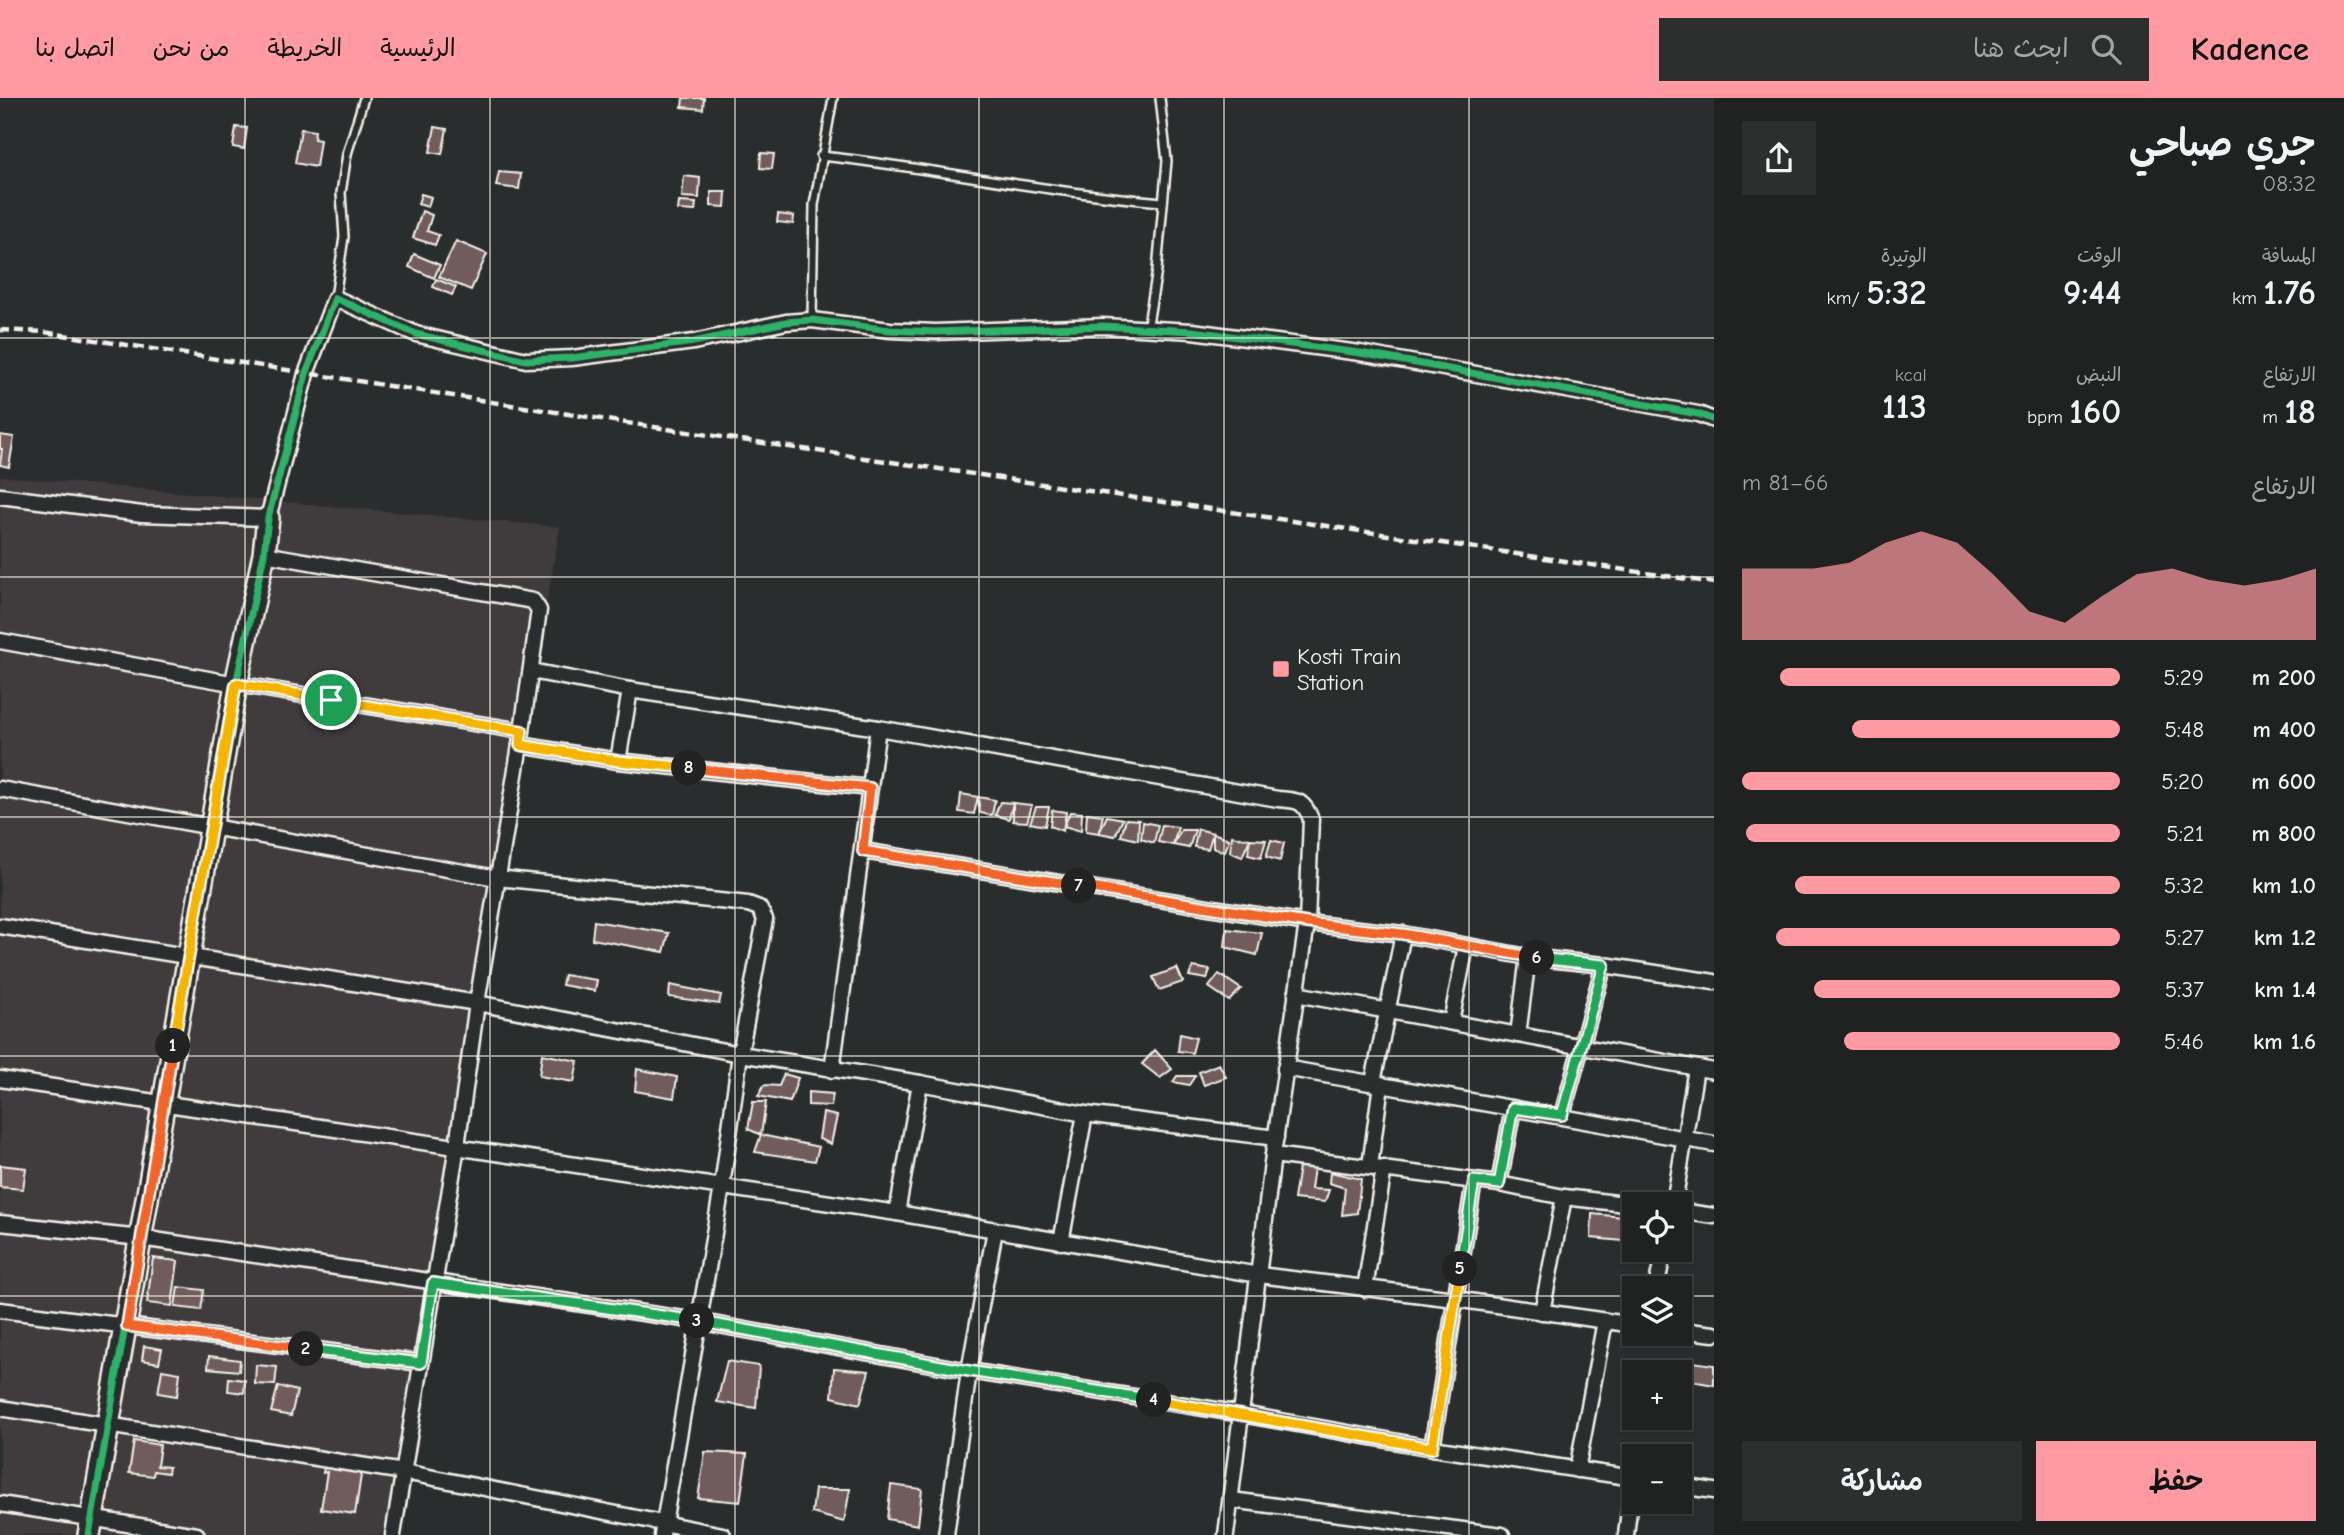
<!DOCTYPE html>
<html lang="ar">
<meta charset="utf-8">
<style>
:root{--surface:#202222;--page:#2d2f2f;--text:#f1f3f6;--muted:#a2a4a5;--line:#3d3f40;--accent:#ff9aa2}
body{margin:0;font-family:"Comic Neue","Playpen Sans Arabic",sans-serif;background:var(--page);color:var(--text);direction:rtl;height:100vh;display:flex;flex-direction:column;font-size:26px;white-space:nowrap}
*{box-sizing:border-box;margin:0}
p{font-size:23px;color:var(--muted)}
.icon{flex:none;width:38px;height:38px;fill:none;stroke:currentColor;stroke-width:2;stroke-linecap:round;stroke-linejoin:round}
.map{position:relative;flex:1;overflow:hidden;direction:ltr}
.panel{display:flex;flex-direction:column;background:var(--surface);width:630px}
.panel>*{flex:none}
.fabs{position:absolute;left:1622px;top:1094px;display:grid;gap:14px}
.fabs a{display:grid;place-items:center;width:70px;height:70px;border-radius:0px;background:var(--surface);box-shadow:0 2px 5px #0004,0 0 0 2px var(--line);font-size:35px}
.pin{position:absolute;display:grid;place-items:center;width:60px;height:60px;color:#fff;margin:-30px;border:4px solid #fff;border-radius:50%;box-shadow:0 2px 7px #0007}
.km{position:absolute;width:35px;height:35px;margin:-18px;border-radius:50%;background:#222;color:#fff;font-size:19px;line-height:35px;text-align:center}
.round{display:grid;place-items:center;flex:none;width:74px;height:74px;border-radius:0px;background:var(--page)}
.head{display:flex;align-items:center;justify-content:space-between;height:119px;padding:0 28px}
h1{font-size:38px;font-weight:600;line-height:52px}
.figures{display:grid;grid-template-columns:repeat(3,1fr);gap:10px;height:119px;padding:7px 28px}
.figures div{display:grid;align-content:center}
.figures b{font-size:35px;font-weight:600}
.figures small{font-size:19px;font-weight:400}
.figures p{font-size:19px}
.chart{height:196px;padding:14px 28px}
.chart p{display:flex;justify-content:space-between}
.chart svg{width:100%;height:126px;margin-top:7px;fill:var(--accent);opacity:.7}
.action{display:flex;gap:14px;margin-top:auto;padding:14px 28px}
.action a{flex:1;height:80px;border-radius:0px;background:var(--accent);color:#111;font-size:28px;font-weight:600;line-height:80px;text-align:center}
.action a+a{background:var(--page);color:var(--text)}
ul{padding:0 28px;list-style:none;font-size:23px}
li{display:grid;grid-template-columns:112px 84px 1fr;align-items:center;height:52px}
li i{height:18px;border-radius:9px;background:var(--accent)}
header{display:flex;align-items:center;gap:42px;box-sizing:border-box;height:98px;padding:0 35px;background:var(--accent);color:#111}
header strong{font-size:33px}
nav{display:flex;gap:38px;margin-inline-start:auto;font-size:24px}
.search{width:490px;height:63px;background:var(--page);display:flex;align-items:center;gap:18px;box-sizing:border-box;padding:0 24px;border-radius:0px;color:var(--muted);font-size:26px}
main{display:flex;flex:1;min-height:0}
.map>svg:first-child{display:block}
</style>
<header>
<strong>Kadence</strong>
<div class="search"><svg class="icon" aria-label="search" viewBox="0 0 24 24"><circle cx="10" cy="10" r="6"/><path d="M15 15l6 6"/></svg>ابحث هنا</div>
<nav><a>الرئيسية</a><a>الخريطة</a><a>من نحن</a><a>اتصل بنا</a></nav>
</header>
<main>
<section class="panel">
<div class="head"><div><h1>جري صباحي</h1><p>08:32</p></div><a class="round"><svg class="icon" aria-label="share" viewBox="0 0 24 24"><path d="M12 15V3M7 8l5-5 5 5M5 13v7h14v-7"/></svg></a></div>
<div class="figures">
<div><p>المسافة</p><b>1.76<small> km</small></b></div>
<div><p>الوقت</p><b>9:44</b></div>
<div><p>الوتيرة</p><b>5:32<small> /km</small></b></div>
</div>
<div class="figures">
<div><p>الارتفاع</p><b>18<small> m</small></b></div>
<div><p>النبض</p><b>160<small> bpm</small></b></div>
<div><p>kcal</p><b>113</b></div>
</div>
<div class="chart"><p><span>الارتفاع</span>66–81 m</p>
<svg viewBox="0 0 160 44" preserveAspectRatio="none"><path d="M0 44V19L10 19L20 19L30 17L40 10L50 6L60 10L70 21L80 34L90 38L100 29L110 21L120 19L130 23L140 25L150 23L160 19V44z"/></svg>
</div>
<ul>
<li><b>200 m</b>5:29<i style="width:90%"></i></li>
<li><b>400 m</b>5:48<i style="width:71%"></i></li>
<li><b>600 m</b>5:20<i style="width:100%"></i></li>
<li><b>800 m</b>5:21<i style="width:99%"></i></li>
<li><b>1.0 km</b>5:32<i style="width:86%"></i></li>
<li><b>1.2 km</b>5:27<i style="width:91%"></i></li>
<li><b>1.4 km</b>5:37<i style="width:81%"></i></li>
<li><b>1.6 km</b>5:46<i style="width:73%"></i></li>
</ul>
<div class="action"><a>حفظ</a><a>مشاركة</a></div>
</section>
<div class="map">
<svg width="1714" height="1437" viewBox="0 0 1714 1437">
<rect width="100%" height="100%" fill="#2a2d2e"/>
<filter id="ink" filterUnits="userSpaceOnUse"><feTurbulence type="fractalNoise" baseFrequency=".0143" numOctaves="2"/><feDisplacementMap in="SourceGraphic" scale="14" xChannelSelector="R" yChannelSelector="G"/><feConvolveMatrix kernelMatrix="1 2 1 2 8 2 1 2 1" color-interpolation-filters="sRGB"/></filter>
<g filter="url(#ink)">
<path fill="#3f3b3c" d="M0,378L560,429L383,1437H0Z"/>
<g fill="#6f5c5b" stroke="#f4f1e8" stroke-width="2">
<path d="M683,0H704L703,11L682,9Z"/>
<path d="M236,29L247,30L244,51L233,49Z"/>
<path d="M435,29L447,31L442,56L430,54Z"/>
<path d="M301,31L315,33L314,41L320,42L316,69L295,65Z"/>
<path d="M761,55L774,56L772,71L760,70Z"/>
<path d="M499,74L521,76L519,91L496,88Z"/>
<path d="M684,78L700,80L699,100L682,99Z"/>
<path d="M711,94H726L725,109L711,108Z"/>
<path d="M421,96L431,99L428,109L418,106Z"/>
<path d="M679,104L696,105L695,113L678,112Z"/>
<path d="M422,113L432,117L427,133L439,137L435,147L413,140Z"/>
<path d="M778,116L794,118L793,126L777,124Z"/>
<path d="M456,143L487,156L471,192L439,179Z"/>
<path d="M414,156L440,167L434,180L409,169Z"/>
<path d="M436,181L456,189L452,197L433,189Z"/>
<path d="M0,337L14,339L9,369L0,367L2,351H0Z"/>
<path d="M961,696L978,699L974,716L959,714Z"/>
<path d="M978,699L995,702L992,717L980,715Z"/>
<path d="M1000,704L1013,705L1009,721L995,717Z"/>
<path d="M1013,705L1032,707L1027,724L1013,723Z"/>
<path d="M1036,709H1049L1045,728L1030,725Z"/>
<path d="M1052,712L1066,714L1063,733L1050,728Z"/>
<path d="M1070,714L1082,715L1081,733L1064,728Z"/>
<path d="M1087,715L1103,717L1099,735L1086,733Z"/>
<path d="M1107,718L1123,721L1115,738L1099,735Z"/>
<path d="M1126,721L1139,722L1138,742L1121,738Z"/>
<path d="M1143,724L1158,727L1154,745L1141,741Z"/>
<path d="M1162,727L1178,729L1173,747L1158,744Z"/>
<path d="M1198,731L1213,735L1208,751L1194,749Z"/>
<path d="M1181,732H1195L1189,750L1173,747Z"/>
<path d="M1213,735L1229,741L1225,754L1213,750Z"/>
<path d="M1232,738L1250,741L1242,759L1230,754Z"/>
<path d="M1250,741L1266,742L1261,760L1248,757Z"/>
<path d="M1271,742L1284,745L1280,763L1266,759Z"/>
<path d="M594,823L669,835L664,854L592,841Z"/>
<path d="M1227,831L1262,835L1257,857L1225,849Z"/>
<path d="M1193,869L1210,872L1207,881L1189,878Z"/>
<path d="M1177,870L1183,884L1159,892L1153,879Z"/>
<path d="M1219,876L1241,891L1229,903L1209,889Z"/>
<path d="M564,877L597,882L595,893L562,887Z"/>
<path d="M670,887L721,897L719,906L669,899Z"/>
<path d="M1180,936L1196,940L1192,955L1178,953Z"/>
<path d="M1155,952L1172,971L1160,980L1142,966Z"/>
<path d="M542,956L578,963L574,984L539,978Z"/>
<path d="M1219,966L1226,979L1204,987L1199,974Z"/>
<path d="M637,971L677,979L674,1000L635,993Z"/>
<path d="M784,976L798,980L790,1004L758,998L764,987L779,988Z"/>
<path d="M1177,978H1195L1189,987L1173,984Z"/>
<path d="M808,994L833,996L831,1008L808,1007Z"/>
<path d="M753,1004H766L761,1037L748,1031Z"/>
<path d="M823,1015L837,1018L831,1046L819,1041Z"/>
<path d="M761,1037L819,1049L815,1063L755,1054Z"/>
<path d="M1301,1055H1316L1311,1091L1329,1092L1325,1104L1294,1101Z"/>
<path d="M0,1067L26,1070L23,1091L0,1089Z"/>
<path d="M1330,1074L1361,1081L1357,1115L1342,1117L1345,1090L1329,1085Z"/>
<path d="M1592,1116L1634,1120V1144L1591,1140Z"/>
<path d="M153,1160L178,1163L172,1208L147,1205Z"/>
<path d="M178,1189L204,1192L201,1212L175,1209Z"/>
<path d="M144,1248L162,1251L159,1265L142,1262Z"/>
<path d="M209,1258L240,1262L239,1273L208,1270Z"/>
<path d="M1679,1262L1714,1267V1287L1681,1281L1680,1283V1274H1674Z"/>
<path d="M727,1263L759,1268L756,1310L717,1304Z"/>
<path d="M256,1267L277,1269L275,1287L255,1286Z"/>
<path d="M834,1270L869,1273L860,1306L832,1299Z"/>
<path d="M162,1272L180,1275L177,1298L158,1295Z"/>
<path d="M229,1280L245,1282L244,1295L228,1293Z"/>
<path d="M278,1288L297,1293L291,1318L271,1314Z"/>
<path d="M134,1343L160,1347L157,1368L169,1369L168,1375L154,1373L153,1378L129,1375Z"/>
<path d="M705,1354L747,1356L740,1404L698,1400Z"/>
<path d="M325,1365L362,1371L355,1416L321,1411L327,1374L323,1375Z"/>
<path d="M891,1387L922,1391L918,1427L887,1421Z"/>
<path d="M815,1391H850L844,1424L812,1415Z"/>
</g>
<g fill="none" stroke-linecap="round" stroke-linejoin="round">
<g stroke="#f4f1e8" stroke-width="12">
<g id="lane">
<path d="M821,58C936,70 1048,95 1163,104"/>
<path d="M335,200L344,139L341,95L347,56L364,0"/>
<path d="M812,221L814,107L833,0"/>
<path d="M1147,232L1157,172L1167,63L1160,0"/>
</g>
</g>
<g stroke="#f4f1e8" stroke-width="19">
<g id="street">
<path d="M0,398L142,416L268,420L306,276L335,200L416,236L526,262L572,260L694,244L786,224L812,222L890,232L935,234L1103,228L1192,233L1360,255L1698,316L1714,322"/>
<path d="M264,456L533,503L539,512L520,647L477,905L457,1048L393,1437"/>
<path d="M0,543L236,586L522,633"/>
<path d="M531,573L630,592L878,630L1278,701C1297,703 1303,701 1311,721L1307,825L1273,1057L1226,1437"/>
<path d="M520,647L618,663L870,690"/>
<path d="M618,663L630,592"/>
<path d="M0,691L497,780L748,806L759,810L765,821L740,956L722,1089L662,1437"/>
<path d="M863,753L1307,825L1403,836L1528,859L1604,867L1714,884"/>
<path d="M0,828L477,905L740,956L920,985L1085,1016L1276,1040"/>
<path d="M1296,896L1714,973"/>
<path d="M1451,924L1466,848"/>
<path d="M1518,937L1528,859"/>
<path d="M1285,970L1714,1046"/>
<path d="M832,972L878,630"/>
<path d="M0,981L897,1115L1259,1177L1455,1201L1634,1227"/>
<path d="M1373,984L1403,836"/>
<path d="M1562,1017L1604,867"/>
<path d="M1273,1057L1499,1086L1564,1099L1634,1107"/>
<path d="M1370,1068L1381,986"/>
<path d="M1499,1086L1513,1010"/>
<path d="M1674,1106L1696,970"/>
<path d="M1680,1113L1714,1118"/>
<path d="M897,1115L920,985"/>
<path d="M0,1125L141,1140L697,1223L969,1273L1242,1316L1432,1350L1634,1380"/>
<path d="M1061,1144L1085,1016"/>
<path d="M1656,1190L1664,1152"/>
<path d="M1365,1191L1384,1070"/>
<path d="M0,1212L421,1265"/>
<path d="M1542,1214L1564,1099"/>
<path d="M1680,1232L1714,1236"/>
<path d="M0,1310L404,1374L723,1437"/>
<path d="M1432,1350L1474,1083"/>
<path d="M1577,1372L1605,1223"/>
<path d="M1680,1388L1714,1393"/>
<path d="M1231,1402L1502,1437"/>
<path d="M0,1406L197,1437"/>
<path d="M946,1437L969,1273L995,1132"/>
<path d="M1626,1437L1633,1380"/>
</g>
</g>
<g stroke="#f4f1e8" stroke-width="26">
<path id="secondary" d="M89,1437L236,586L264,456L268,420"/>
</g>
<use href="#lane" stroke="#2a2d2e" stroke-width="7"/>
<use href="#street" stroke="#2a2d2e" stroke-width="14"/>
<use href="#secondary" stroke="#2a2d2e" stroke-width="21"/>
<path stroke="#f4f1e8" stroke-width="4.5" stroke-dasharray="10 5" stroke-linecap="butt" d="M0,232L44,234L620,324L1714,485"/>
<g stroke="#2a2d2e" stroke-width="11">
<path id="cycleway" d="M89,1437L236,586L264,456L268,420L306,276L335,200L416,236L526,262L572,260L694,244L786,224L812,222L890,232L935,234L1103,228L1192,233L1360,255L1698,316L1714,322"/>
</g>
<use href="#cycleway" stroke="#2db169" stroke-width="7"/>
</g>
</g>
<g fill="none" stroke-linecap="round" stroke-linejoin="round" filter="url(#ink)">
<g stroke="#fff" stroke-width="14">
<path id="split-1" d="M173,948L236,586L331,602"/>
</g>
<g stroke="#fff" stroke-width="14">
<path id="split-2" d="M173,948L127,1228L306,1251"/>
</g>
<g stroke="#fff" stroke-width="14">
<path id="split-3" d="M306,1251L421,1265L433,1185L697,1223"/>
</g>
<g stroke="#fff" stroke-width="14">
<path id="split-4" d="M697,1223L969,1273L1154,1302"/>
</g>
<g stroke="#fff" stroke-width="14">
<path id="split-5" d="M1154,1302L1432,1350L1460,1171"/>
</g>
<g stroke="#fff" stroke-width="14">
<path id="split-6" d="M1460,1171L1474,1083L1499,1086L1513,1010L1562,1017L1604,867L1537,860"/>
</g>
<g stroke="#fff" stroke-width="14">
<path id="split-7" d="M1079,788L1307,825L1403,836L1537,860"/>
</g>
<g stroke="#fff" stroke-width="14">
<path id="split-8" d="M689,670L870,690L863,753L1079,788"/>
</g>
<g stroke="#fff" stroke-width="14">
<path id="split-9" d="M331,602L522,633L520,647L618,663L689,670"/>
</g>
<use href="#split-1" stroke="#f5b400" stroke-width="9"/>
<use href="#split-2" stroke="#f0652b" stroke-width="9"/>
<use href="#split-3" stroke="#22a559" stroke-width="9"/>
<use href="#split-4" stroke="#22a559" stroke-width="9"/>
<use href="#split-5" stroke="#f5b400" stroke-width="9"/>
<use href="#split-6" stroke="#22a559" stroke-width="9"/>
<use href="#split-7" stroke="#f0652b" stroke-width="9"/>
<use href="#split-8" stroke="#f0652b" stroke-width="9"/>
<use href="#split-9" stroke="#f5b400" stroke-width="9"/>
</g>
<path fill="none" stroke="#f4f1e8" stroke-width="2" stroke-opacity="0.55" d="M245,0V1437M490,0V1437M735,0V1437M979,0V1437M1224,0V1437M1469,0V1437M0,240H1714M0,479H1714M0,719H1714M0,958H1714M0,1198H1634M1680,1198H1714"/>
<rect fill="#ff9aa2" stroke="#2a2d2e" stroke-width="2.5" x="1272" y="562" width="18" height="18" rx="3.5"/>
<g text-anchor="middle" dominant-baseline="central" stroke-width="5" stroke-linejoin="round" paint-order="stroke">
<g font-size="23" fill="#f4f1e8" stroke="#2a2d2e" text-anchor="start">
<text x="1297" y="558">Kosti Train<tspan x="1297" dy="26">Station</tspan></text>
</g>
</g>
</svg>
<div class="fabs">
<a><svg class="icon" aria-label="locate" viewBox="0 0 24 24"><circle cx="12" cy="12" r="6"/><path d="M12 2v4M12 18v4M2 12h4M18 12h4"/></svg></a>
<a><svg class="icon" aria-label="layers" viewBox="0 0 24 24"><path d="M12 4l9 5-9 5-9-5zM3 14l9 5 9-5"/></svg></a>
<a>+</a>
<a>−</a>
</div>
<div class="pin" style="left:331px;top:602px;background:#1e9e55"><svg class="icon" aria-label="arrive" viewBox="0 0 24 24"><path d="M6 21V4h12l-3 4 3 4H6"/></svg></div>
<b class="km" style="left:173px;top:948px">1</b>
<b class="km" style="left:306px;top:1251px">2</b>
<b class="km" style="left:697px;top:1223px">3</b>
<b class="km" style="left:1154px;top:1302px">4</b>
<b class="km" style="left:1460px;top:1171px">5</b>
<b class="km" style="left:1537px;top:860px">6</b>
<b class="km" style="left:1079px;top:788px">7</b>
<b class="km" style="left:689px;top:670px">8</b>
</div>
</main>
